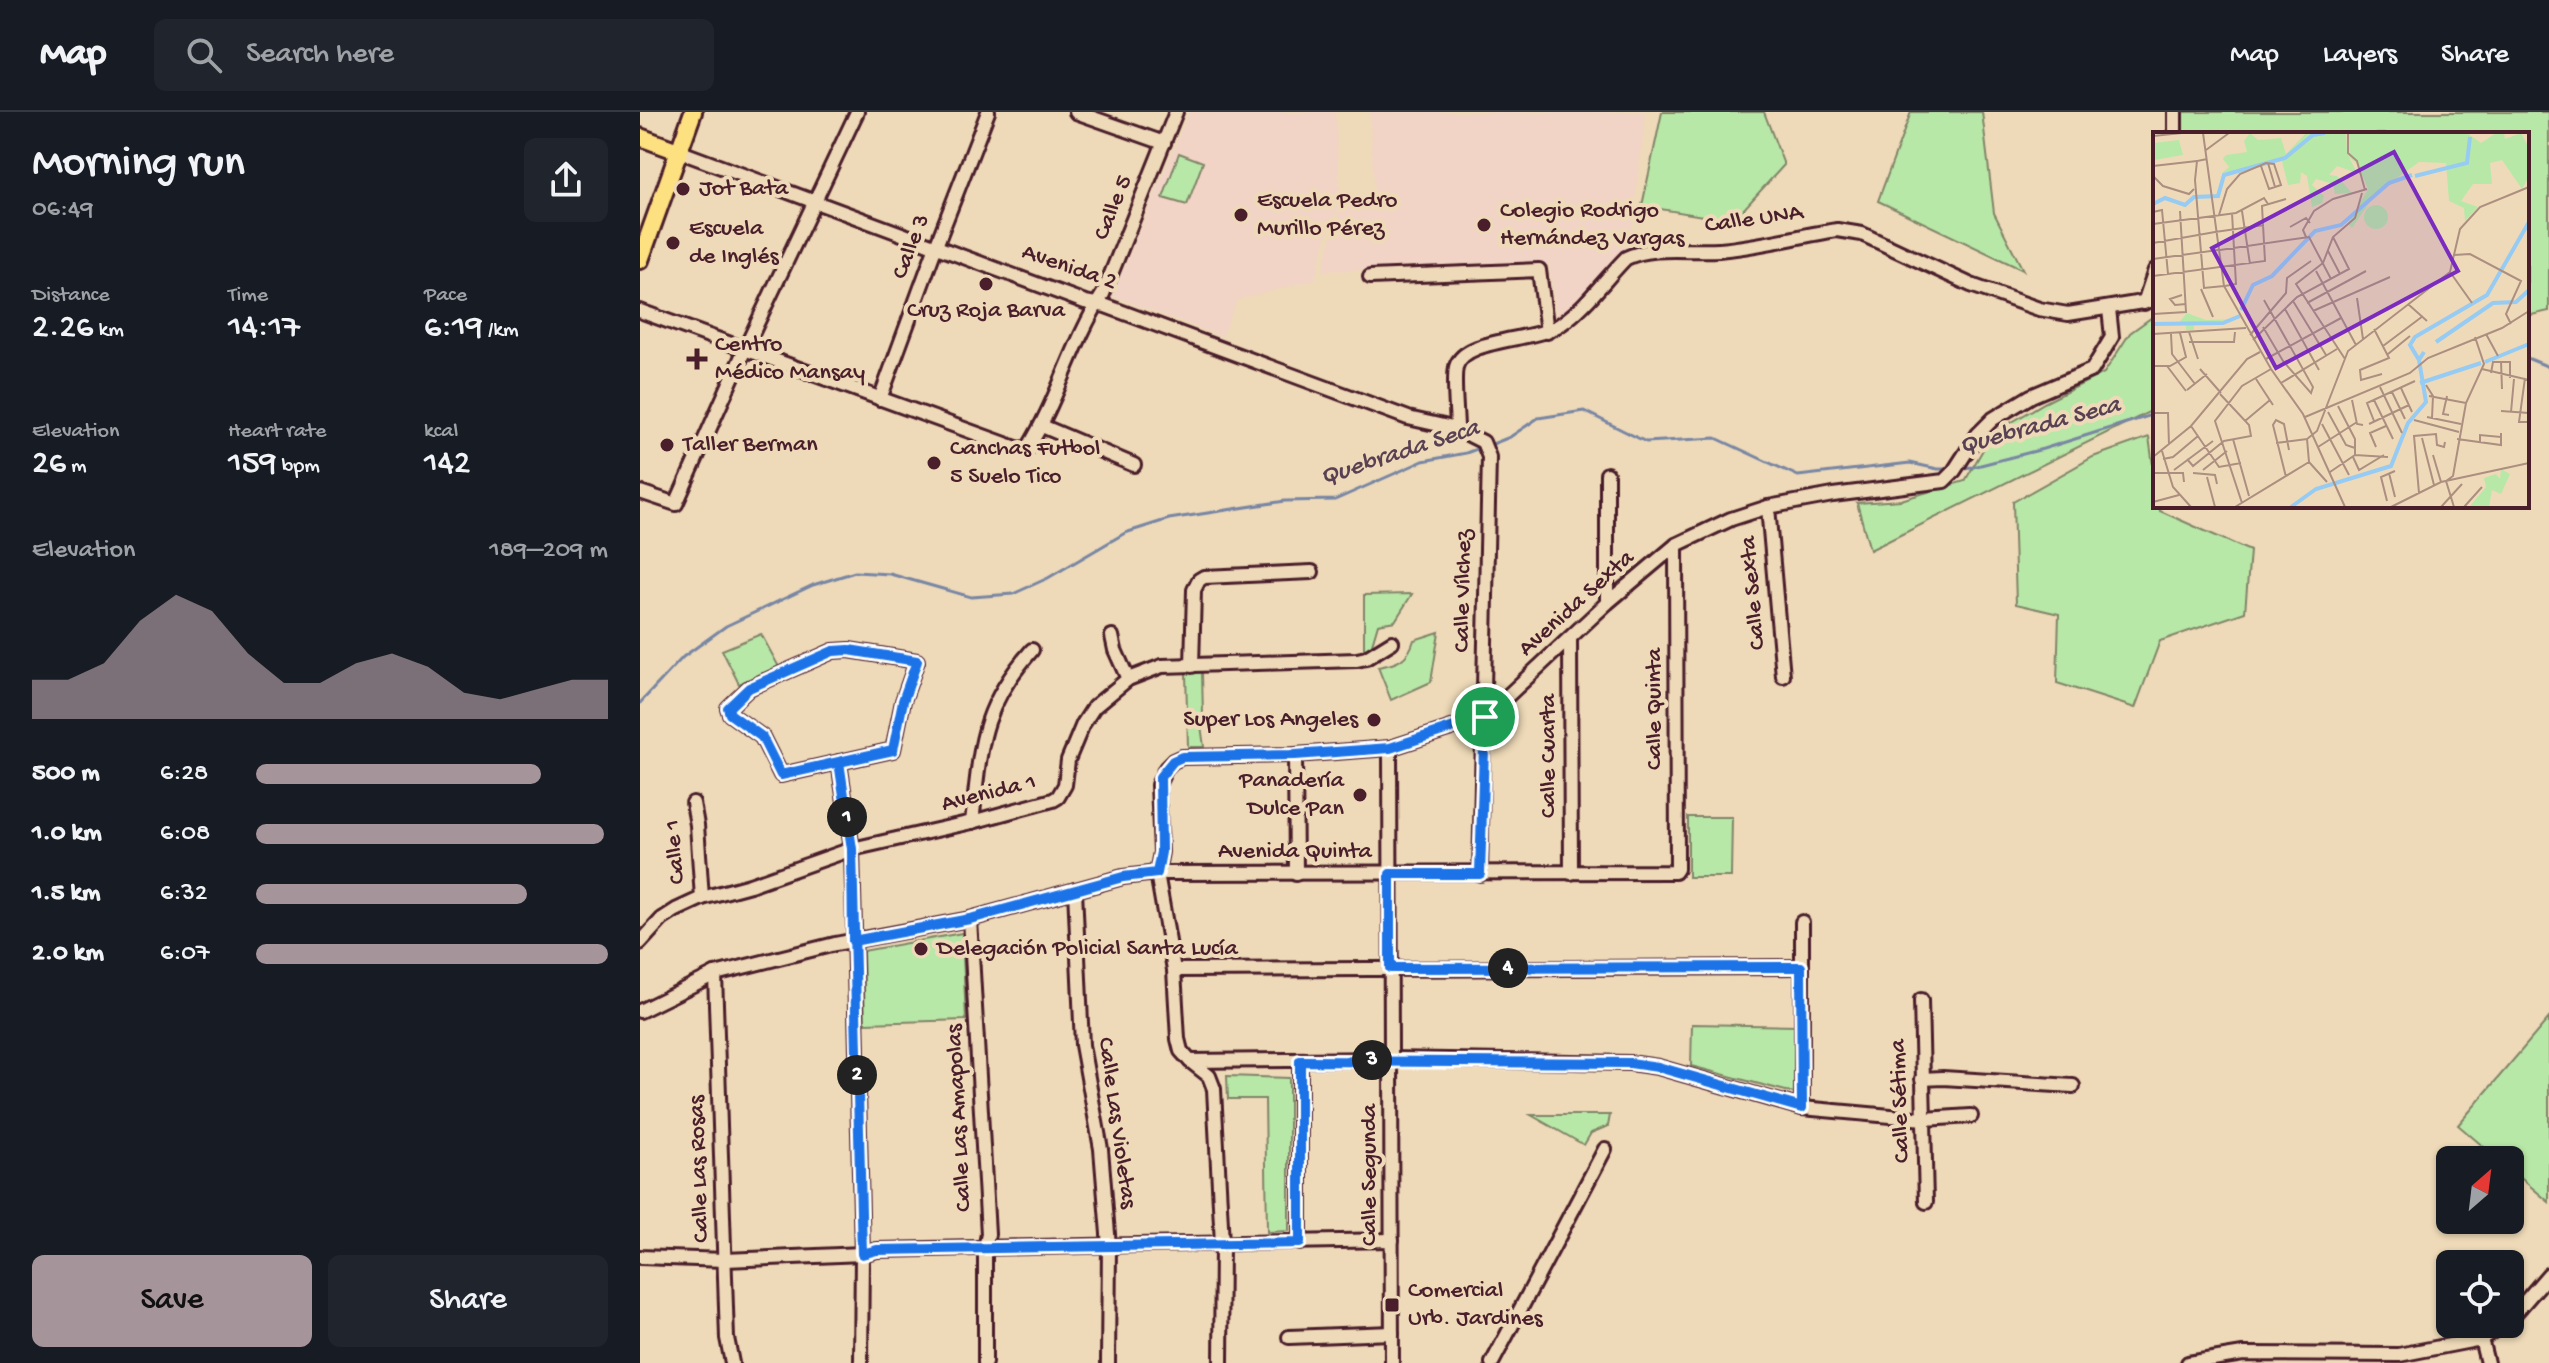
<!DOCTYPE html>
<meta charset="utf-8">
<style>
:root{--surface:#171b24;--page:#20242c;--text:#f1f3f6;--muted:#9ea1a6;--line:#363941;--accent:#a6949b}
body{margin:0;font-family:"Gochi Hand",sans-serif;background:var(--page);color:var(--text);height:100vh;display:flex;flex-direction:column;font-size:30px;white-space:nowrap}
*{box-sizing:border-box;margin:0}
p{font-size:26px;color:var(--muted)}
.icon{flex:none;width:44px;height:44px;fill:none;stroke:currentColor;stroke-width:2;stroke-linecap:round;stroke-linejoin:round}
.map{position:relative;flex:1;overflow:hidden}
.panel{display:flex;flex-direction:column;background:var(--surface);width:640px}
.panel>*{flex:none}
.needle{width:52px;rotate:28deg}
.buttons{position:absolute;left:1796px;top:1034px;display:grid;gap:16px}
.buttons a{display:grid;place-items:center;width:88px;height:88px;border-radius:12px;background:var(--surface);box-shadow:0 2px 6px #0004;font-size:40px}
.pin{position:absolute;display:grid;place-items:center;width:68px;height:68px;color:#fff;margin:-34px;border:4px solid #fff;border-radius:50%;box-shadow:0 2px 8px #0007}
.km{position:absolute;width:40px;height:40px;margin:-20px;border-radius:50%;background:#222;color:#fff;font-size:22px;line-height:40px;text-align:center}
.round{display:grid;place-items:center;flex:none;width:84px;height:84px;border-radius:12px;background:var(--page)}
.headline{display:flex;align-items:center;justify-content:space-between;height:136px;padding:0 32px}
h1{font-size:44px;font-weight:600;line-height:60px}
.figures{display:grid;grid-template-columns:repeat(3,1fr);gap:12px;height:136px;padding:8px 32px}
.figures div{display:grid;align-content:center}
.figures b{font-size:34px;font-weight:600}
.figures small{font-size:22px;font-weight:400}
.figures p{font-size:22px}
.chart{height:224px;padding:16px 32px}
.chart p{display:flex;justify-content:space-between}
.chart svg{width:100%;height:144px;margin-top:8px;fill:var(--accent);opacity:.7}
.action{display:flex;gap:16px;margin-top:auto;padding:16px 32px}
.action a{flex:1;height:92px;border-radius:12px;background:var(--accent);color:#111;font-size:32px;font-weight:600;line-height:92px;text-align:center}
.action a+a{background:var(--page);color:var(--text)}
ul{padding:0 32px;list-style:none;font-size:26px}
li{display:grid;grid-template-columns:128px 96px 1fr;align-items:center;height:60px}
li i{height:20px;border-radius:10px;background:var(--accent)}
header{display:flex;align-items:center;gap:48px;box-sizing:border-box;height:112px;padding:0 40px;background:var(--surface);border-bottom:2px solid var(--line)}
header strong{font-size:38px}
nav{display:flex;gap:44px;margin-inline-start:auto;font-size:28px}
.search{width:560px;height:72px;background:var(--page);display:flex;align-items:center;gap:20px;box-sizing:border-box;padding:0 28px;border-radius:12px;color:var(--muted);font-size:30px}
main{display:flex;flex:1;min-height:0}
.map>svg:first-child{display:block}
</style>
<header>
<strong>Map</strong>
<div class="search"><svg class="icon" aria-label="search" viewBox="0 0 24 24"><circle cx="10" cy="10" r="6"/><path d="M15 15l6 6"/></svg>Search here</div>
<nav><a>Map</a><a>Layers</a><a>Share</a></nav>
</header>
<main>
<section class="panel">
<div class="headline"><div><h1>Morning run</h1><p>06:49</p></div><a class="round"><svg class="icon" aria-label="share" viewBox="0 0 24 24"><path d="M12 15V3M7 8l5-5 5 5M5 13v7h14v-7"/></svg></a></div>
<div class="figures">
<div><p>Distance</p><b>2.26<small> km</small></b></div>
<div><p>Time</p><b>14:17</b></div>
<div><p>Pace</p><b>6:19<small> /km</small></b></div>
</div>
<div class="figures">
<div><p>Elevation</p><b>26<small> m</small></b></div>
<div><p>Heart rate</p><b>159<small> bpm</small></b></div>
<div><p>kcal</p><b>142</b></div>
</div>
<div class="chart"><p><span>Elevation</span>189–209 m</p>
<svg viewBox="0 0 160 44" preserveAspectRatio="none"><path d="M0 44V32L10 32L20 27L30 14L40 6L50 11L60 24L70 33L80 33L90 27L100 24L110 28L120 36L130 38L140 35L150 32L160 32V44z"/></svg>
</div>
<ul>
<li><b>500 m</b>6:28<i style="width:81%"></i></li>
<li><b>1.0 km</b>6:08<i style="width:99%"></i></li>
<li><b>1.5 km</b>6:32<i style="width:77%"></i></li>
<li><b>2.0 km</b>6:07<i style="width:100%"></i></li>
</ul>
<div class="action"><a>Save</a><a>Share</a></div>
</section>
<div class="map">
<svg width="1909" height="1251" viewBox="0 0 1909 1251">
<rect width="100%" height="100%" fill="#eedab8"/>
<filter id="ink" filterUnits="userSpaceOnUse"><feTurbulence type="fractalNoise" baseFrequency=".0125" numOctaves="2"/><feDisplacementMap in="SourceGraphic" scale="16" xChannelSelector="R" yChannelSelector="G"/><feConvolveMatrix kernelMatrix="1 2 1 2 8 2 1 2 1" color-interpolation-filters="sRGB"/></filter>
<g filter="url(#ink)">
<path fill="#f1d4c5" d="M549,0H695L701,92L712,89L735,90L729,0H1006L990,133L917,207L909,153L682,159L700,93L690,114L675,168L597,188L582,225L472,184Z"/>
<g fill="#b8e8a7" stroke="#818469" stroke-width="2">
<path d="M1022,0H1124L1144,53L1093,109L1002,94Z"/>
<path d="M1271,0H1342L1354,101L1383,158L1238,89Z"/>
<path d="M1540,0H1909V199L1887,204V22H1540Z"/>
<path d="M539,41L563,50L547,93L523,86Z"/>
<path d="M1515,203V297L1230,438L1217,391L1261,388L1325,369L1352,322L1404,291L1464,261L1490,221Z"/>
<path d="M1509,325L1515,367V394H1519L1520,399L1610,439L1605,500L1520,529L1495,596L1417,571L1419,502L1376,492L1373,390L1453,345Z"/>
<path d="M772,482L755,509L738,512L730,539L724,540V483Z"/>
<path d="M799,520L791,570L751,588L738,555C757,552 768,548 774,528Z"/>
<path d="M121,522L139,555L99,572L82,538Z"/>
<path d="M562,560L563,604L560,606L564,635H548L546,561Z"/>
<path d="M1048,705H1092L1091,765H1048Z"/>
<path d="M322,821L326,908L225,911L223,839Z"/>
<path d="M1909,906V1090L1870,1057V1048H1859L1818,1013Z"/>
<path d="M1052,912L1159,914L1157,982L1051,954Z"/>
<path d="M587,964L649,966V1119L627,1120L625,987H588Z"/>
<path d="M891,1003H970L968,1014L951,1021L944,1033Z"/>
</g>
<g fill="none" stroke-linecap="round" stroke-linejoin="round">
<g stroke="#7886a4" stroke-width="3">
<path d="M1887,246L1909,255"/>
<path d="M850,333L870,325L898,306L944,299L1006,330L1076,326L1158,364L1270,351L1298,357H1309"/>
<path d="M1321,356L1333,355L1403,337L1515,302"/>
<path d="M0,591L43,545L86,514L173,473L215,460L250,462L331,485L373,482L408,466L485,421L529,407L645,389L695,388L783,349L826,341L842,335"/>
</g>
<g stroke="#4a1f2b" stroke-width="18">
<g id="minor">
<path d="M436,0L524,31"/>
<path d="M1535,0V22"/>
<path d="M38,39L445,190L466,194L768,306L817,317L843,330L849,345L840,762"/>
<path d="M730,165L899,158L907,220"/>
<path d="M1504,191L1515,158"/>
<path d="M0,199L379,337L388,336C418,288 432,231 463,182L536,0"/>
<path d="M240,287L296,134L348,0"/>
<path d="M402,314L494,353"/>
<path d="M817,317C817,303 813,268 816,255C824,225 896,230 921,212C946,195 965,167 986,146C1014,133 1048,140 1079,138C1118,135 1158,124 1197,118L1222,122L1331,173L1399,197L1428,202L1515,188"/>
<path d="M0,380L36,392L105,237L217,0"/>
<path d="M1128,395L1143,564"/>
<path d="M967,491V362"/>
<path d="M472,524L475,538L488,567"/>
<path d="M930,526L931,761"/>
<path d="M209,538L277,549L263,589L253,638L141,663L122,625L90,602L88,596L109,576L193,539Z"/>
<path d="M552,554L554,478L559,468L564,465L672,460"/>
<path d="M750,636L752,1251"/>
<path d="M655,643L656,762"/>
<path d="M199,650L212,737L222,1142L221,1251"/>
<path d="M53,691L57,713L62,786"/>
<path d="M332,710C341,635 339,598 392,538"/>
<path d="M435,778L442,933L461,1037L469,1134L468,1251"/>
<path d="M330,807L348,1122L345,1136V1251"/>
<path d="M0,831L22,807L36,798L62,786L110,773L212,737L332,710L413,688L418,685L425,673L428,648L443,612L454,595L488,567L522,554L717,548L726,546L752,530"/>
<path d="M534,858L1161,855"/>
<path d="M75,862L87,1226L92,1251"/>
<path d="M1281,888L1286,1090"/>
<path d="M0,899L75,862L195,832L330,807L483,765L517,761L1035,760L1037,757L1036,433"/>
<path d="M550,949L751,947L990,951L1018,955L1162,996L1284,1007L1331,1004"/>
<path d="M1282,967L1303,966L1433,974"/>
<path d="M1162,996V810"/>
<path d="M660,1131V949"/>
<path d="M0,1145L85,1148L222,1142L237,1138L752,1128"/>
<path d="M1870,1207L1909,1162"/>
<path d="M649,1225L752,1221"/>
<path d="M1841,1227L1847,1251"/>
<path d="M581,1251L582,1132L574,977L569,964L550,949L541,939L538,927L534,858L517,761L521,740L518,673L526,656L533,649L542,645L655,643L750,636L845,605L967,491L1036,433L1091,407L1128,395L1193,383L1304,369L1314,359L1338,322L1353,307L1391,284L1452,258L1472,225L1469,197"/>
<path d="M852,1251L965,1037"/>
<path d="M1548,1251L1603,1242L1759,1243L1841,1227L1864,1212"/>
</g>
</g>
<g stroke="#4a1f2b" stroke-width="22">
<g id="major">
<path d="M0,25L38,39"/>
<path d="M0,148L53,0"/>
</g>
</g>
<use href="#minor" stroke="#eedab8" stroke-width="12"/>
<use href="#major" stroke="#fde080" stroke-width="16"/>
</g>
</g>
<g fill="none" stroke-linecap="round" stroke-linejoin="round" filter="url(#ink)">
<g stroke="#fff" stroke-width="16">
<path id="route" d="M845,605L750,636L655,643L542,645L533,649L520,665L521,740L517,761L483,765L330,807L213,829L212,737L199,650L141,663L122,625L90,602L88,596L109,576L193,539L209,538L277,549L263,589L253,638L199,650L212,737L222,1142L237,1138L660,1131V949L990,951L1018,955L1162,996L1161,855L750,856V762H840L845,605"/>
</g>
<use href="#route" stroke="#1a73e8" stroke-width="10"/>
</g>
<g fill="#4a1f2b" stroke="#eedab8" stroke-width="3">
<circle cx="43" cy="77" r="8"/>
<circle cx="601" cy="103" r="8"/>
<circle cx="844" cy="113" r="8"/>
<circle cx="33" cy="131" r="8"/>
<circle cx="346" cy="172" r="8"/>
<path d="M53 235h8v8h8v8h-8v8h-8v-8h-8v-8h8z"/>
<circle cx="27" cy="333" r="8"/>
<circle cx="294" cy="351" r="8"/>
<circle cx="734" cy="608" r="8"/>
<circle cx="720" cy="683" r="8"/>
<circle cx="281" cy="837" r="8"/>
<rect x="744" y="1185" width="16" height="16" rx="4"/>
</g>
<g text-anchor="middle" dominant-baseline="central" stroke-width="8" stroke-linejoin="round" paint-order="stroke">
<g font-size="24" fill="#4a1f2b" stroke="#eedab8" text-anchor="start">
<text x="59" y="77">Jot Bata</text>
<text x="617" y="89">Escuela Pedro<tspan x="617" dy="28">Murillo Pérez</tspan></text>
<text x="860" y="99">Colegio Rodrigo<tspan x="860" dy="28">Hernández Vargas</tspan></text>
<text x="49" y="117">Escuela<tspan x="49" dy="28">de Inglés</tspan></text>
<text x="346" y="199" text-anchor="middle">Cruz Roja Barva</text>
<text x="75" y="233">Centro<tspan x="75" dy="28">Médico Mansay</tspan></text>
<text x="43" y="333">Taller Berman</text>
<text x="310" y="337">Canchas Futbol<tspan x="310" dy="28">5 Suelo Tico</tspan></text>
<text x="718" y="608" text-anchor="end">Super Los Angeles</text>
<text x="704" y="669" text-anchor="end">Panadería<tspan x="704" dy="28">Dulce Pan</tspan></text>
<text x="297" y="837">Delegación Policial Santa Lucía</text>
<text x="768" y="1179">Comercial<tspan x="768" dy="28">Urb. Jardines</tspan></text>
</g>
<g font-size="24" fill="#4a1f2b" stroke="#eedab8">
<text transform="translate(474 96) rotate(-68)">Calle 5</text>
<text transform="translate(1114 108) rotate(-8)">Calle UNA</text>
<text transform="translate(272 135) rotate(-69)">Calle 3</text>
<text transform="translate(429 156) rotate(19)">Avenida 2</text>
<text transform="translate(824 479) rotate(-89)">Calle Vílchez</text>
<text transform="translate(1114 481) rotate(-95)">Calle Sexta</text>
<text transform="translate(937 492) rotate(-42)">Avenida Sexta</text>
<text transform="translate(1015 597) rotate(-90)">Calle Quinta</text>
<text transform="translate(909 644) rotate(-90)">Calle Cuarta</text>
<text transform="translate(349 682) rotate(-14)">Avenida 1</text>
<text transform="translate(36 740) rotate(-95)">Calle 1</text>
<text x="655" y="740">Avenida Quinta</text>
<text transform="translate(1261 989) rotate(-92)">Calle Sétima</text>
<text transform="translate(320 1006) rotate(-93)">Calle Las Amapolas</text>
<text transform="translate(476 1011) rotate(82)">Calle Las Violetas</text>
<text transform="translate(60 1057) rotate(-92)">Calle Las Rosas</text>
<text transform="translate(730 1063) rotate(-90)">Calle Segunda</text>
</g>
<g font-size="26" font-style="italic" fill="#594153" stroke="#eedab8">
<text transform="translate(1400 315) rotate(-15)">Quebrada Seca</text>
<text transform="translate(760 342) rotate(-18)">Quebrada Seca</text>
</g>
</g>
<g transform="translate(1513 20)">
<rect width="376" height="376" fill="#eedab8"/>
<path d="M97,1L105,8L128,6L133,22L153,1H193L194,20L196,1H314L328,11L343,1H351L352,7L368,1L376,16V44L369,57L349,28L337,31L339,52H320L308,69L325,75L312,89L311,76L296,69L293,31L266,30L223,61L199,96L195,92L215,57L205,33L196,25L204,41L184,34L176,43L184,44L199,61L182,62L180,52L163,47L159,53L171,64L169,71L159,75L154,44L148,40L147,51L135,53L129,29L69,41L76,35L70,27L73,23L94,20L91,9ZM26,8L30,23L1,28V11ZM211 85a12 12 0 1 1 24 0a12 12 0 1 1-24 0ZM34,181L53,188L84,187L41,192V198H33V193H24ZM348,337L357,342L348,362L339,358L336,375H316L333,355L331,346L343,342L347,347Z" fill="#b8e8a7"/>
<path fill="none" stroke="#96cbf4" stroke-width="4" d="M262,44L314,31L317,5M0,72L12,66L32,73L41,65L65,64L71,43L132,26L160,3L172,1M88,178L100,153L119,144L162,99L188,93L236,51L259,43M0,192L70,191L87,184M283,210L340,171L363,170L376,158M271,220L266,228L257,213L262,205L334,163L376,90M332,230L376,212M267,251L328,231M138,375L163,357L238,334L255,291L273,270L266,228"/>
<path fill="none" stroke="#ac8f80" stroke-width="2" d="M50,1L71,154L118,237L150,282L192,375M195,1V21L204,29L212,58M0,4L29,1M53,18L76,1M54,27L44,29L42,48L51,156L71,154M115,31L122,55M0,34L44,29M0,44L10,54L36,62L41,57M89,79L97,132M0,80L9,78L15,142M66,83L74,57L87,42L113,31L121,32L128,53L116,57L108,34M0,92L83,81L111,66L115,72M137,95L153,86L157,91M62,100L111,93M153,105L150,98L161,79L180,67L214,57M0,111L62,100M67,118L156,105L178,147M175,119L187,142M301,123L317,122L368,149L353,182L358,192M0,127L65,118M163,139L203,213M297,140L319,171M0,144L112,129L109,74L133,67M72,154L83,152L79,81M48,157L60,185M29,163L17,167L22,173L33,172M204,166L210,207M140,169L173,223M154,171L213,139M255,172L274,189M132,177L166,238M160,179L237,145M0,182L33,180L27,79M110,195L130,229L158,261L160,255L111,168M221,197L236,226L207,238L208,248L229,242M36,200L45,227M0,202L93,196M18,202L19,222L42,252M333,202L345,224M97,203L133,161L134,146L158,129M100,208L144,165L196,137L180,105M36,210H81L82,200M230,214L270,184M235,222L257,204M113,227L188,186M192,227L143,152L170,131L180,105L202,86L209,61M348,229L349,257M0,234H17L33,225L27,201M14,234L33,259M47,237L68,261M329,237L376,248M338,241L340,230H357V246M372,246L366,290H375M103,247L120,273M128,251L184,217M273,253L280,264L279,286M227,255L249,301M248,256L259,280M34,258L54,242M239,260L252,287M276,264L313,271M294,264L290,282L296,283M199,268L204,292L210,293M221,268L240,307M185,274L202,307V323M348,279L376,281M175,280L193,313L202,316M358,280L361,247M2,281H15L16,313M152,285L257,241L275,226L349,196L376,179M274,285L308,292M261,288L306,300M92,289L117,268M221,289L214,271L262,249M169,292L196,343M216,292L256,273M38,294L66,335L88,331M269,306L281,353M80,307L96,364M154,307L156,330L174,350M304,307L348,313V301M123,311L154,307L164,299L195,219L297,140L307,97L327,75L376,55M327,311V303L348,305M165,315L204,290M223,315L217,301L233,294M9,319L20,355L38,375M280,323L288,350M0,325L38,294L94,227L107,220M200,325L206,338L231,323M10,327L20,325L45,304M34,327L40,334L71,309L98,304L96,293L67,262M21,338L60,309M50,338L74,319M177,340L202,323L235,325M0,341H30L31,350M40,341L62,343L64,352M236,341L242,365M54,345L62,375M133,345L120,293L123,288L131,292L136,318M293,349L300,344L313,271L331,232L322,205M293,349L301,375M266,361L261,304L283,302L284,313L291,315L292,310M234,369L228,345L242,339M0,370L26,363M89,371L62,289L89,254L118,237M82,375L156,330M238,375L288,350L376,331M288,375L309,352M311,375L329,355"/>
<path fill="#7b2cbf" fill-opacity="0.15" stroke="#7b2cbf" stroke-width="4" d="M241,20L305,139L123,236L59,116Z"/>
<rect width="376" height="376" fill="none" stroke="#4a1f2b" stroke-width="4"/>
</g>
</svg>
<div class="buttons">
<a><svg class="needle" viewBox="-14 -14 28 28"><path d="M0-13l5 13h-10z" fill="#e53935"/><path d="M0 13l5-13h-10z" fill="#9ea1a6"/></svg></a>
<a><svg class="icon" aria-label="locate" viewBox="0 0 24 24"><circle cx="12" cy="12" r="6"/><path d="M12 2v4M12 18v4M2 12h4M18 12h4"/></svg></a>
</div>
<div class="pin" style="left:845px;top:605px;background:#1e9e55"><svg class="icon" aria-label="arrive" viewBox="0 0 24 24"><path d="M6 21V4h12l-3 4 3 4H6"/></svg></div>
<b class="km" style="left:207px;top:705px">1</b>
<b class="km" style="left:217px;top:963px">2</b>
<b class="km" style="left:732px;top:948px">3</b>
<b class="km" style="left:868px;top:856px">4</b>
</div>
</main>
